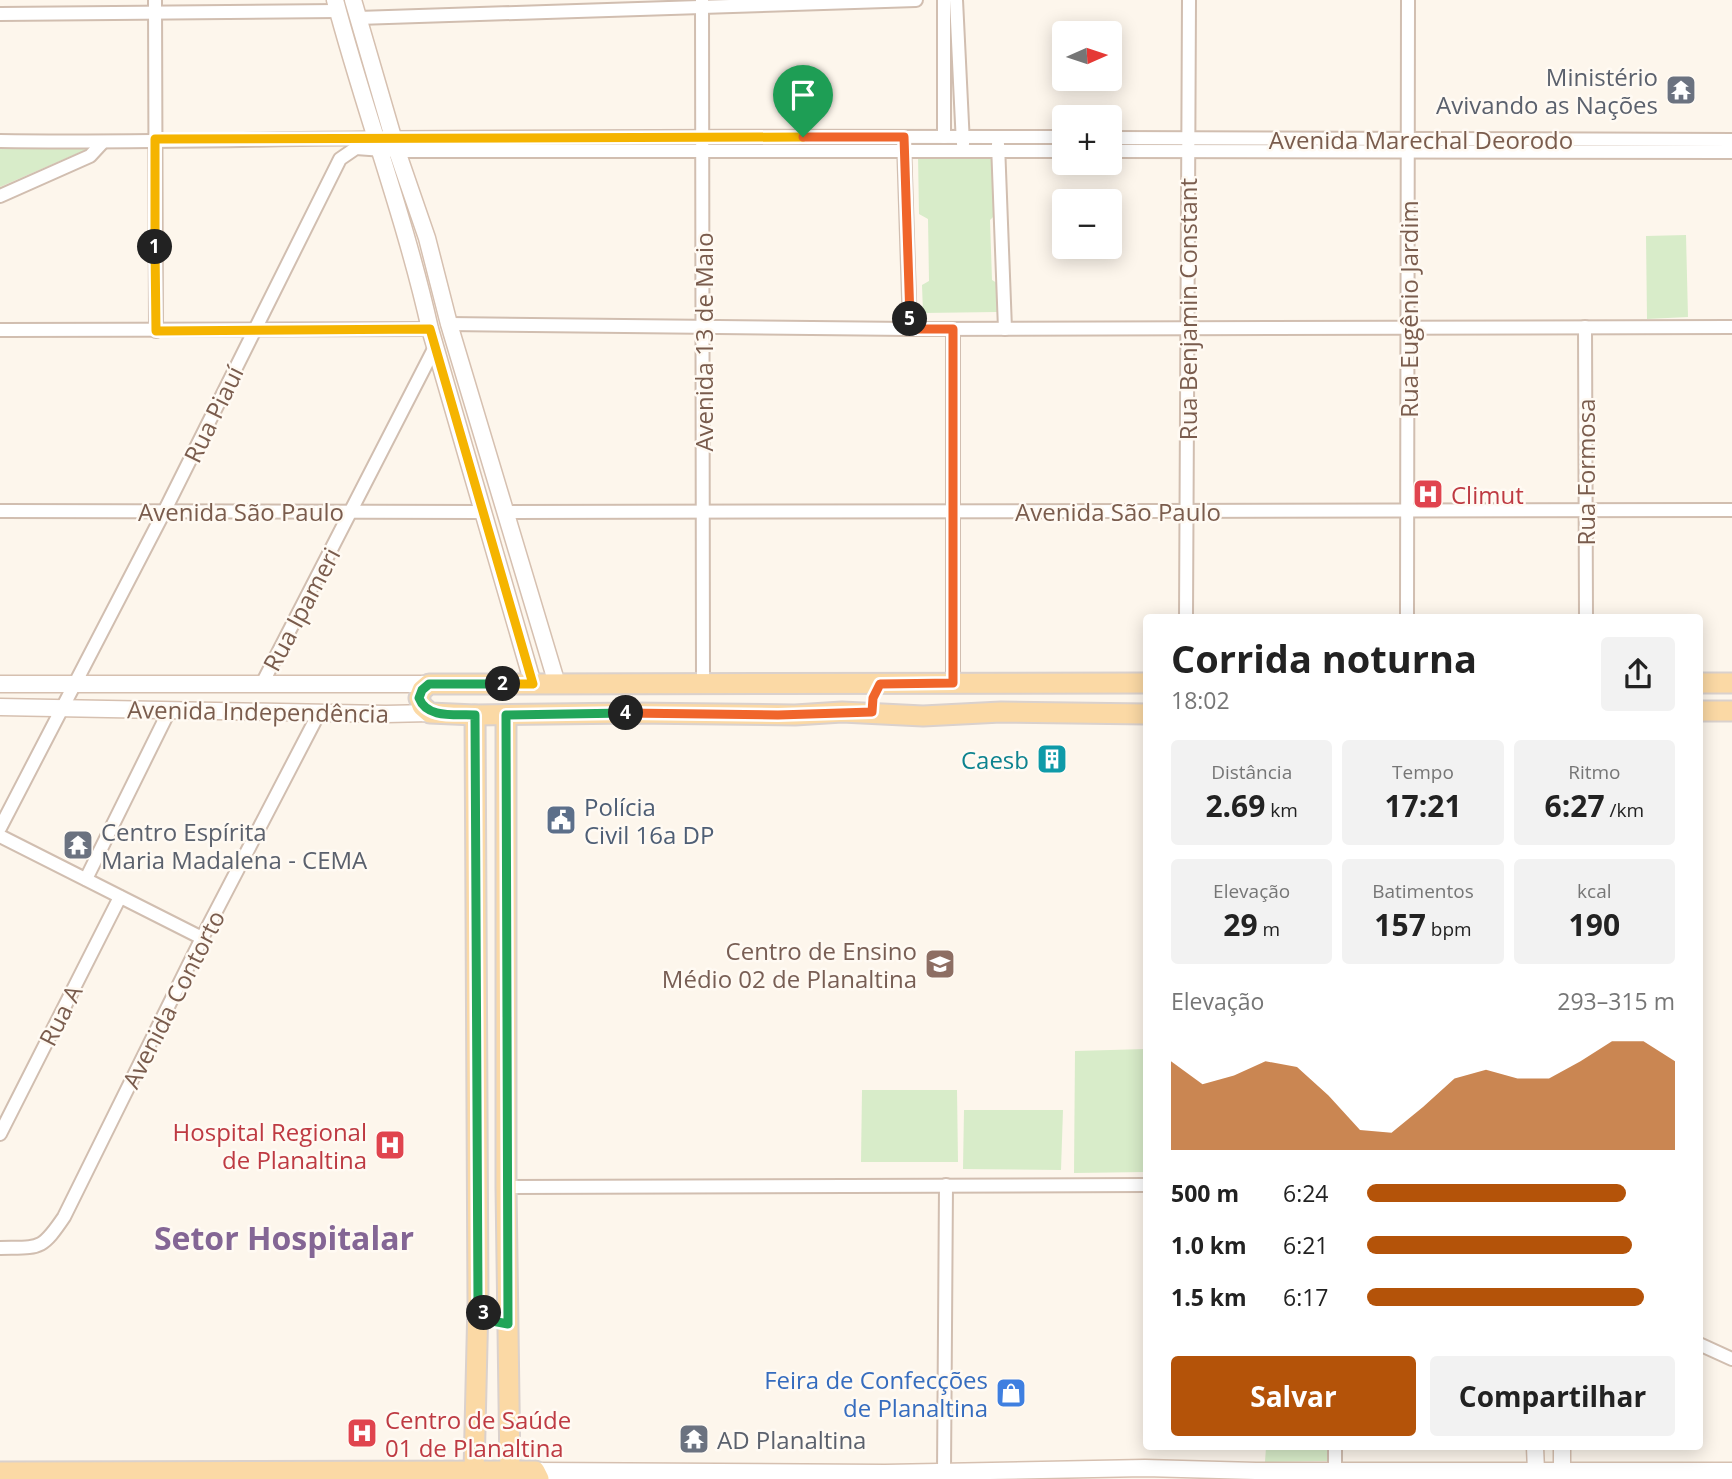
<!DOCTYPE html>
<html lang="pt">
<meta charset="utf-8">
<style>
:root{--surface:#fff;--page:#f2f2f2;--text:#222;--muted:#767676;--accent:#b45309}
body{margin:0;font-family:"Open Sans",sans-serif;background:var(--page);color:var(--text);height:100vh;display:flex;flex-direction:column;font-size:26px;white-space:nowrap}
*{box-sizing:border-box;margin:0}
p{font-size:23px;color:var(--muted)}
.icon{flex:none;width:38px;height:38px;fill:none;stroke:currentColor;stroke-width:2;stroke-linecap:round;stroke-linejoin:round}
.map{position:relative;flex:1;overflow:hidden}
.details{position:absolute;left:1143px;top:614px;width:560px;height:836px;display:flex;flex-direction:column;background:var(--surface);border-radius:7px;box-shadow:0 4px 18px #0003}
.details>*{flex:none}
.needle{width:46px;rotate:87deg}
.controls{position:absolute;left:1052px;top:21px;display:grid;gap:14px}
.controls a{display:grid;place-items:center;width:70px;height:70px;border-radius:7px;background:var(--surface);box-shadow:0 4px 18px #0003;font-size:35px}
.pin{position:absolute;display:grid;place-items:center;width:60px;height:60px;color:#fff;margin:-72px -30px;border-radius:50% 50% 50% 0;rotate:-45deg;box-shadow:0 0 7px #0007}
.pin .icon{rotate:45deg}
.km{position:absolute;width:35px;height:35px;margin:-18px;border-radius:50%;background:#222;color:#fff;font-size:19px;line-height:35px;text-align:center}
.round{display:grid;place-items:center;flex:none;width:74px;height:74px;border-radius:7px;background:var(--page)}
.overview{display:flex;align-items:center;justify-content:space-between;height:119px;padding:0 28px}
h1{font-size:38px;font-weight:700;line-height:52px}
.metrics{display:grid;grid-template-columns:repeat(3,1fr);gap:10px;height:119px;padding:7px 28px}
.metrics div{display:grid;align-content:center;border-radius:7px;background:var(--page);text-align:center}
.metrics b{font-size:30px;font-weight:700}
.metrics small{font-size:19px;font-weight:400}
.metrics p{font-size:19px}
.chart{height:196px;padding:14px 28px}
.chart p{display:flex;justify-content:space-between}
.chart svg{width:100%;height:126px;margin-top:7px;fill:var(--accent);opacity:.7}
.action{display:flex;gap:14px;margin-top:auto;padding:14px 28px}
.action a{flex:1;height:80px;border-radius:7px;background:var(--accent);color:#fff;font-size:28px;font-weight:700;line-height:80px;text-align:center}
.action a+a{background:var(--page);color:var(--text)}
ul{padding:0 28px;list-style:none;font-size:23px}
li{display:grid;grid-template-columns:112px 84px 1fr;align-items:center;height:52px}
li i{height:18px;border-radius:9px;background:var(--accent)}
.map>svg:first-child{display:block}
</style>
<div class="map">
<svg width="1732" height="1479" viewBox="0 0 1732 1479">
<rect width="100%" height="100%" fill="#fdf6ec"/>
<g fill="#d8ecc9">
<path d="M0,144H87L85,150L0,187Z"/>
<path d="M918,155H994L996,214L990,220L992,280L997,283V312L923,313L922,285L929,281L928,219L919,214Z"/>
<path d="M1686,235L1688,317L1647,319L1646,236Z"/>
<path d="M1146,1049V1172L1074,1173L1075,1051Z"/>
<path d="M862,1090H957L958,1162H861Z"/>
<path d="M964,1110H1063L1061,1170L963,1169Z"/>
<path d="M1266,1447H1328V1461L1265,1462Z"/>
</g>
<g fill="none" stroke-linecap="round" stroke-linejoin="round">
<g stroke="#d1beb0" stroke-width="16">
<g id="street">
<path d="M155,0L156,331"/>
<path d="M702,0L703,683"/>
<path d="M956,0L963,144"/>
<path d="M0,14L338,11"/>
<path d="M358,18L916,0"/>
<path d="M944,137V0"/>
<path d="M1110,138L1732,140"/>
<path d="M0,141C130,143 260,139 390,138C615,136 839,137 1064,137"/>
<path d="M904,144L910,329"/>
<path d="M998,144L1005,329"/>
<path d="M1110,151L1732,152"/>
<path d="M0,196L90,156L102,143"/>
<path d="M449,324L910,329L1732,327"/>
<path d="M1585,327L1586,618"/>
<path d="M0,330L430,329"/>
<path d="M0,511L483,512"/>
<path d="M505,512L1732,510"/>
<path d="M1186,618L1189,0"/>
<path d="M1407,618L1408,0"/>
<path d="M953,683V329"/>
<path d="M262,684L435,347"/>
<path d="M0,828L164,512L340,159L356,148L397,151H1064"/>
<path d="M0,836L202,938"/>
<path d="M86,879L170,709"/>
<path d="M0,1134L120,897"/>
<path d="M506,1187L1146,1185"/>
<path d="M0,1248C40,1247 41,1251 64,1217L202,938L319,713"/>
<path d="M1699,1344L1732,1359"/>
<path d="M1335,1447V1471"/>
<path d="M944,1472L946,1185"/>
</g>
</g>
<g stroke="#d6c0b0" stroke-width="19">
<g id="secondary">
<path d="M335,0C364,110 405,217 430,329L533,684"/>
<path d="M353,0L397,151L427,238L449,324L557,684"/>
<path d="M0,684H429"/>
<path d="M0,707L386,714L430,713"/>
<path d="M1535,1447L1536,1471"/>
<path d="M535,1471L885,1473L1145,1468L1256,1471H1732"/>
<path d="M1562,1471V1447"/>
</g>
</g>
<g stroke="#dad1cd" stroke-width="23">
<g id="primary">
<path d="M1146,683L429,684L422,690L419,698L422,706L430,713L475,715L633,713L795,715L842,712L923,716L1001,712L1146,714"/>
<path d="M1699,683H1732"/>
<path d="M1699,711H1732"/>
<path d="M506,715V1187L510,1472"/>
<path d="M0,1472L535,1471L539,1479"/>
<path d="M474,1472L478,1302L475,715"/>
</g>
</g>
<use href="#street" stroke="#fff" stroke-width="12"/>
<use href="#secondary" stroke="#fff" stroke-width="16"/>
<use href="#primary" stroke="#fbd9a5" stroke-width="19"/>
</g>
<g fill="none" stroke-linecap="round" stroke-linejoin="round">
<g stroke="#fff" stroke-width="14">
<path id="split-1" d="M155,247V139L803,137"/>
</g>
<g stroke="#fff" stroke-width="14">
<path id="split-2" d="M155,247L156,331L430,329L533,684H503"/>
</g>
<g stroke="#fff" stroke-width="14">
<path id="split-3" d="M484,1313L478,1302L475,715C455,714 427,719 419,698L422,690L429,684H503"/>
</g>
<g stroke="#fff" stroke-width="14">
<path id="split-4" d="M484,1313L492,1321L508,1324L506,715L626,713"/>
</g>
<g stroke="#fff" stroke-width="14">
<path id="split-5" d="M626,713L778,715L872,712L873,698L880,684L953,683V329H910V319"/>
</g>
<g stroke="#fff" stroke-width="14">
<path id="split-6" d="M803,137H904L910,319"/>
</g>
<use href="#split-1" stroke="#f5b400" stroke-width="9"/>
<use href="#split-2" stroke="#f5b400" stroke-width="9"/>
<use href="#split-3" stroke="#22a559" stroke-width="9"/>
<use href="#split-4" stroke="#22a559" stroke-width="9"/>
<use href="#split-5" stroke="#f0652b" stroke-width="9"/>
<use href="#split-6" stroke="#f0652b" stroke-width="9"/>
</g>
<defs>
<g id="temple-square" transform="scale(1.575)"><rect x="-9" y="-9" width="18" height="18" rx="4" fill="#6b7280" stroke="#fffaf3"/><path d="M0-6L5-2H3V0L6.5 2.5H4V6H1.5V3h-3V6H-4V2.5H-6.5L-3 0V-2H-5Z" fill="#fff"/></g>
<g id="hospital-square" transform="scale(1.575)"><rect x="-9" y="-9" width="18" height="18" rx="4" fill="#e0444e" stroke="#fffaf3"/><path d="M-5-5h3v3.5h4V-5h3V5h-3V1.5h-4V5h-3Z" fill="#fff"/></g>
<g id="building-square" transform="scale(1.575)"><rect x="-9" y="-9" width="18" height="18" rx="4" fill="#0f9aa8" stroke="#fffaf3"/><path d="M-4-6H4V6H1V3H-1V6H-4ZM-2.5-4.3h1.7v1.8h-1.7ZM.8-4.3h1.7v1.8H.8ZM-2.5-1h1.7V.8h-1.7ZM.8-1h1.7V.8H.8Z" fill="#fff"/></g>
<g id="civic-square" transform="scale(1.575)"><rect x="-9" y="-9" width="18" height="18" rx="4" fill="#5c6f8a" stroke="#fffaf3"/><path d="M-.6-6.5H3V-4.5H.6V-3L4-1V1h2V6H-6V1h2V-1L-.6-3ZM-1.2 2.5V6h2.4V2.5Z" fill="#fff"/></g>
<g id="school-square" transform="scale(1.575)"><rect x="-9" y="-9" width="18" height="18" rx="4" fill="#8d6e63" stroke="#fffaf3"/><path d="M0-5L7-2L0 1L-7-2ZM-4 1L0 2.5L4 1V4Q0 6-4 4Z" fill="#fff"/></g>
<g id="shop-square" transform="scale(1.575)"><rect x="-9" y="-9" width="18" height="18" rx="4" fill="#3f7fe0" stroke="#fffaf3"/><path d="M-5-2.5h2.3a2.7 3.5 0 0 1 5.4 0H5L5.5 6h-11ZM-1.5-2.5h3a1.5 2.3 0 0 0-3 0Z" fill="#fff"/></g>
</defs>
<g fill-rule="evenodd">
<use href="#temple-square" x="1681" y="90"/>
<use href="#hospital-square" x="1428" y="494"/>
<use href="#building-square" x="1052" y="759"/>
<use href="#civic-square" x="561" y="820"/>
<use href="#temple-square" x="78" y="845"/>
<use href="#school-square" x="940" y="964"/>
<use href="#hospital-square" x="390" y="1145"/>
<use href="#shop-square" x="1011" y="1393"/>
<use href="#hospital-square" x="362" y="1433"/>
<use href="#temple-square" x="694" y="1439"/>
</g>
<g text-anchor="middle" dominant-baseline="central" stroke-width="5" stroke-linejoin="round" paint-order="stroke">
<g font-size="24" fill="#5b616d" stroke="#fffaf3" text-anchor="start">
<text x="1658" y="76" text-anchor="end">Ministério<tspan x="1658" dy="28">Avivando as Nações</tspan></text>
<text x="101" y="831">Centro Espírita<tspan x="101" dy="28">Maria Madalena - CEMA</tspan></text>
<text x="717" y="1439">AD Planaltina</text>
</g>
<g font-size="24" fill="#7a5c4d" stroke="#fffaf3">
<text x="1421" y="139">Avenida Marechal Deorodo</text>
<text transform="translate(1187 309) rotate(-90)">Rua Benjamin Constant</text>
<text transform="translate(1408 309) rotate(-90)">Rua Eugênio Jardim</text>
<text transform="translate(703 342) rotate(-90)">Avenida 13 de Maio</text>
<text transform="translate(213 414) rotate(-64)">Rua Piauí</text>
<text transform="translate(1585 472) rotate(-90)">Rua Formosa</text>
<text x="241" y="511">Avenida São Paulo</text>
<text x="1118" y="511">Avenida São Paulo</text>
<text transform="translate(301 609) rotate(-62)">Rua Ipameri</text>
<text transform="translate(258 711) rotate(1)">Avenida Independência</text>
<text transform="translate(173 999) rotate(-63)">Avenida Contorto</text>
<text transform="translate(60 1015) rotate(-63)">Rua A</text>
</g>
<g font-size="24" fill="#be3a42" stroke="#fffaf3" text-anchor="start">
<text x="1451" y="494">Climut</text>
<text x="367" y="1131" text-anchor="end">Hospital Regional<tspan x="367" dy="28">de Planaltina</tspan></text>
<text x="385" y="1419">Centro de Saúde<tspan x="385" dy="28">01 de Planaltina</tspan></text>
</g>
<g font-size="24" fill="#0d838f" stroke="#fffaf3" text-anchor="end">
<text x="1029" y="759">Caesb</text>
</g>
<g font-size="24" fill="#4e5e75" stroke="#fffaf3" text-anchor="start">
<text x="584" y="806">Polícia<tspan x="584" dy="28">Civil 16a DP</tspan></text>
</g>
<g font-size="24" fill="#785e54" stroke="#fffaf3" text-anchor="end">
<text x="917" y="950">Centro de Ensino<tspan x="917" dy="28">Médio 02 de Planaltina</tspan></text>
</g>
<g font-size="24" fill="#366cbe" stroke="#fffaf3" text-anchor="end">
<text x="988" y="1379">Feira de Confecções<tspan x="988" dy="28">de Planaltina</tspan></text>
</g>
<g font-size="32" font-weight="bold" fill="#846695" stroke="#fffaf3">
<text x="284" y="1237">Setor Hospitalar</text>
</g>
</g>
</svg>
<div class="controls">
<a><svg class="needle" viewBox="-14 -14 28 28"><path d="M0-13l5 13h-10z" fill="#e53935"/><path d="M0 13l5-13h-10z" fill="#767676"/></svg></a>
<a>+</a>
<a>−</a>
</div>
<div class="pin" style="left:803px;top:137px;background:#1e9e55"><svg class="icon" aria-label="arrive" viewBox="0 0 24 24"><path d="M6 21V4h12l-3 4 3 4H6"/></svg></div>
<b class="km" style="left:155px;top:247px">1</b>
<b class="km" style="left:503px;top:684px">2</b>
<b class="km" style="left:484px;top:1313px">3</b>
<b class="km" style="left:626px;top:713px">4</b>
<b class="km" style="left:910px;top:319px">5</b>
<section class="details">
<div class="overview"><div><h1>Corrida noturna</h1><p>18:02</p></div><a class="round"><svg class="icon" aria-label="share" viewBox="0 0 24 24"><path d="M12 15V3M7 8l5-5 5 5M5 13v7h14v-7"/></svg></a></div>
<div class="metrics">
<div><p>Distância</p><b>2.69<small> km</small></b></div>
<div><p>Tempo</p><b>17:21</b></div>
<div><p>Ritmo</p><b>6:27<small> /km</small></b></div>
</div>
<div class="metrics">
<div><p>Elevação</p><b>29<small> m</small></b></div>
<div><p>Batimentos</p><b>157<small> bpm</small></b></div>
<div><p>kcal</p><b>190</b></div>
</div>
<div class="chart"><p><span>Elevação</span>293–315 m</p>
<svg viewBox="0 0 160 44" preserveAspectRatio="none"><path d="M0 44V13L10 21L20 18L30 13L40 15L50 25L60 37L70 38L80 29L90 19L100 16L110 19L120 19L130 13L140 6L150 6L160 13V44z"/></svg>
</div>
<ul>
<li><b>500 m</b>6:24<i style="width:84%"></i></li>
<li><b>1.0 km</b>6:21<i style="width:86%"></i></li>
<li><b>1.5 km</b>6:17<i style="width:90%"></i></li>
</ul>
<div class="action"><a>Salvar</a><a>Compartilhar</a></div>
</section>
</div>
